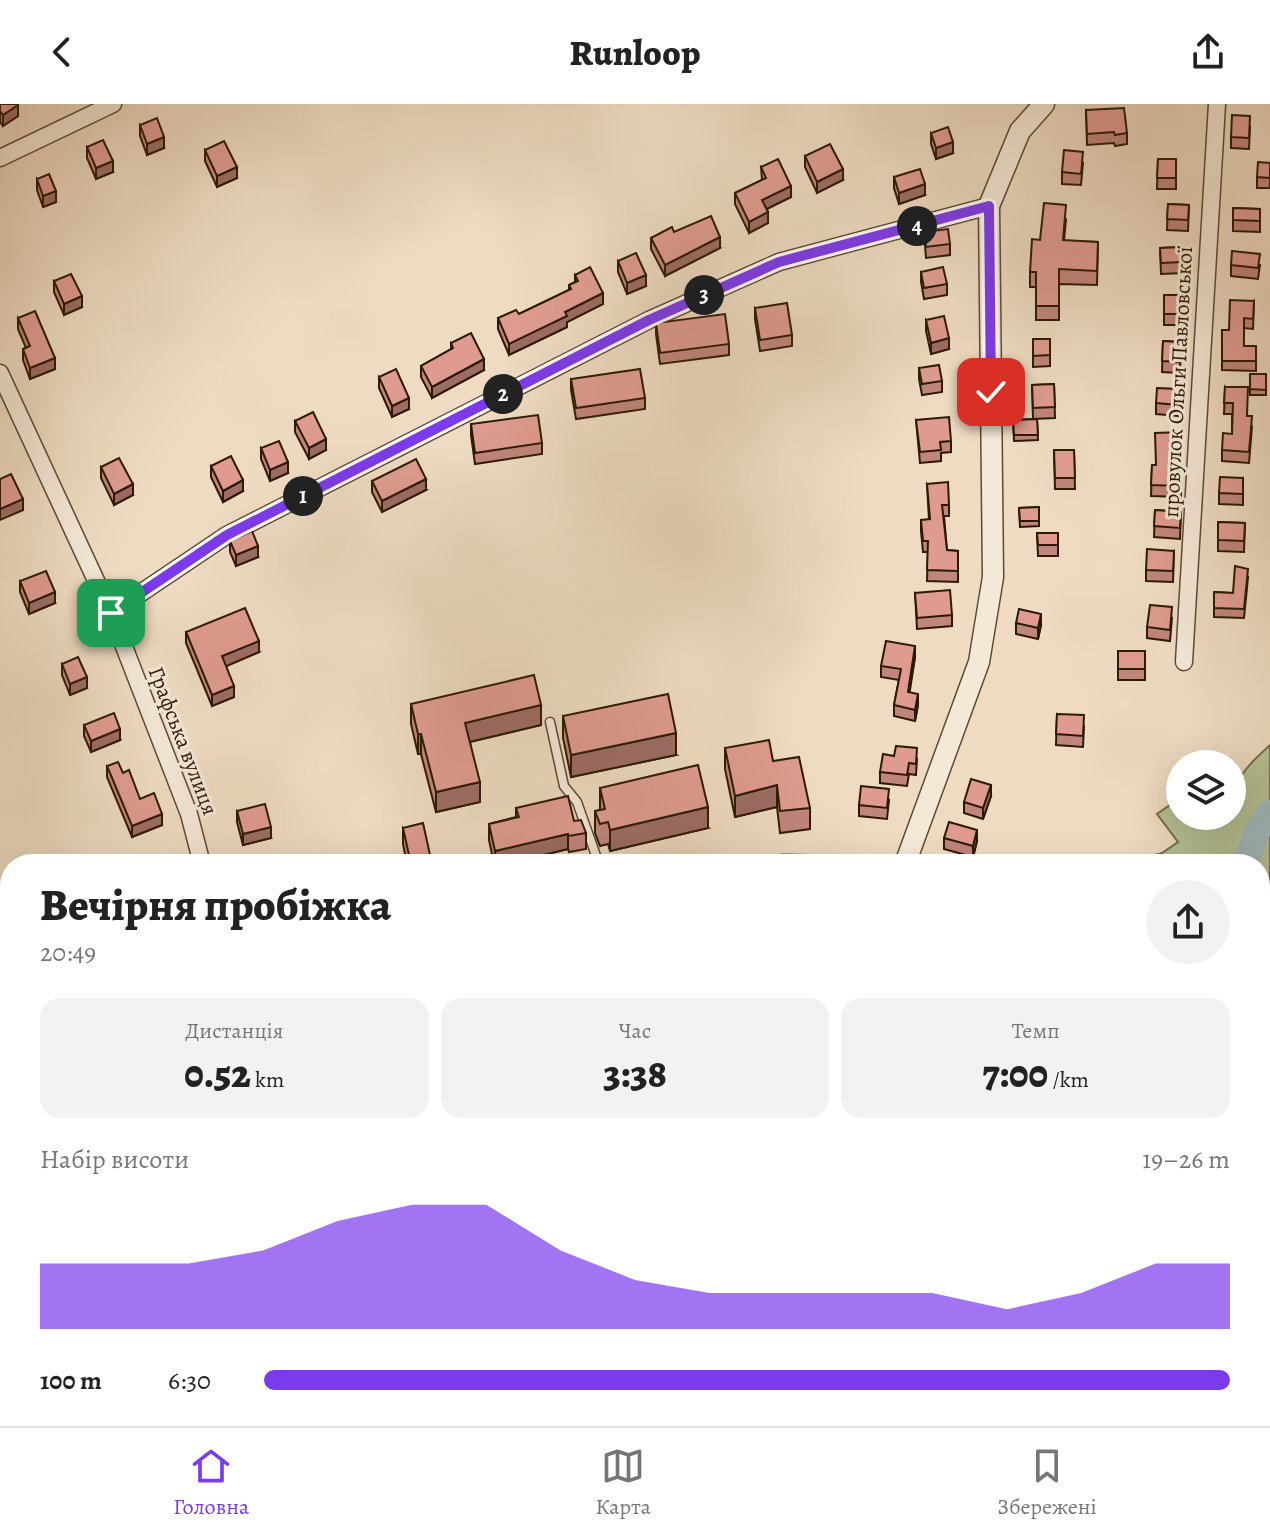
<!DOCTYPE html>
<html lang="uk">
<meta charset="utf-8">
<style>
:root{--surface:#fff;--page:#f2f2f2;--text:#222;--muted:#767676;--line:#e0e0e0;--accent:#7c3aed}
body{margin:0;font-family:Alegreya,serif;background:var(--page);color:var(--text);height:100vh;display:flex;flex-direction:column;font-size:30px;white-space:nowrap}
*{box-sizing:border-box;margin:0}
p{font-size:26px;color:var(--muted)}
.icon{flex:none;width:44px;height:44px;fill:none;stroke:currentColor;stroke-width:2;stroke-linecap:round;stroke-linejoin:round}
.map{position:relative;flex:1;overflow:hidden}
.panel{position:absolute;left:0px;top:750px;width:1270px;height:572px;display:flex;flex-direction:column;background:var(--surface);border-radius:32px 32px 0 0;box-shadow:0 8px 32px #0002}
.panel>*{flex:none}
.buttons{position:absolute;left:1166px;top:646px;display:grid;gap:16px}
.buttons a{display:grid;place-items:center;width:80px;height:80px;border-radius:50%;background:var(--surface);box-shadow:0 8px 32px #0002;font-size:40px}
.pin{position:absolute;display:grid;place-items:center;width:68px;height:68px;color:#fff;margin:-34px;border-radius:16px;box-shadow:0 4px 12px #0006}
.km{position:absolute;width:40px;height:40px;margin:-20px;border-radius:50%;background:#222;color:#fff;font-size:22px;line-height:40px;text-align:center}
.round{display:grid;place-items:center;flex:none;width:84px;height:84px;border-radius:42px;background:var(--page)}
.summary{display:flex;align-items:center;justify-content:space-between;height:136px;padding:0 40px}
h1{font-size:44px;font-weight:800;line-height:60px}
.stats{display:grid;grid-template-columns:repeat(3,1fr);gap:12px;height:136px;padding:8px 40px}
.stats div{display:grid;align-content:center;border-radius:20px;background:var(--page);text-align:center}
.stats b{font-size:40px;font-weight:800}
.stats small{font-size:22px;font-weight:400}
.stats p{font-size:22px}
.chart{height:224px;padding:16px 40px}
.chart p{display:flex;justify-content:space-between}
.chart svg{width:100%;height:144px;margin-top:8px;fill:var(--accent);opacity:.7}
ul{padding:0 40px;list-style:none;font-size:26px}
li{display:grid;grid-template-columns:128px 96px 1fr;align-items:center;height:60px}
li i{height:20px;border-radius:10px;background:var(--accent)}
header{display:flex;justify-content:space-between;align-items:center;height:104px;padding:0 40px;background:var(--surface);font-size:36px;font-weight:800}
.tab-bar{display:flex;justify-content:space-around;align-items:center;height:112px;border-top:2px solid var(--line);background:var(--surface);font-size:22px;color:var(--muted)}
.tab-bar a{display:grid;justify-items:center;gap:4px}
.tab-bar .selected{color:var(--accent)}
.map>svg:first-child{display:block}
</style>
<header><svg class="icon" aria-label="back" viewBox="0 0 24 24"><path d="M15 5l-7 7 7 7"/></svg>Runloop<svg class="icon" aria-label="share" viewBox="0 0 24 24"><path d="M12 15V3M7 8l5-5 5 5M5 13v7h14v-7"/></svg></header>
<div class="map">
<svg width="1270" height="1322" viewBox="0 0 1270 1322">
<rect width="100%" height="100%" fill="#eedbc2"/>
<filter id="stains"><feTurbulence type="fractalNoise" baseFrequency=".0025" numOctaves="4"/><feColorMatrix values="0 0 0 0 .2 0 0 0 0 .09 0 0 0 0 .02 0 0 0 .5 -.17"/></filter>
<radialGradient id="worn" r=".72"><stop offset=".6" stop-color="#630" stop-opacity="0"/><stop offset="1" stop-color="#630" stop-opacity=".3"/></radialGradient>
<path fill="#b6c195" stroke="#726e4e" stroke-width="2" d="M1270,641V1322H1021L1024,1312H1260V760H1125L1162,749L1178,738L1157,710L1180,694V712H1232C1232,676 1244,665 1270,641Z"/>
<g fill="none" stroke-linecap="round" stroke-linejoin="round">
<g stroke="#9eb9bd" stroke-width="26">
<path d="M1245,760L1257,728L1270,709"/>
<path d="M1021,1322L1024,1312"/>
</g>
<g stroke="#5d4a35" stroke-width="11">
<g id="service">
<path d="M550,618L564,682L577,698L599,760"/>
<path d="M722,760L784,755L905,757"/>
</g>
</g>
<g stroke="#5d4a35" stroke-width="19">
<g id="minor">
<path d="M0,54L113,0"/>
<path d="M0,269L111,509L189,710L202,760"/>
<path d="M111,509L227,431L649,216L779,158L989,102"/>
<path d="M1184,558L1217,0"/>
<path d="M0,1078L10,1092"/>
<path d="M99,1312L105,1322"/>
<path d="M491,1322L516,1315L527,1322"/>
</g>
</g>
<g stroke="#5d4a35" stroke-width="23">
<g id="tertiary">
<path d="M905,760L979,558L993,473L989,102L1020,27L1044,0"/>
<path d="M674,1322L679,1312"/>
</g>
</g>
<use href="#service" stroke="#f4e8d7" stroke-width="8"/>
<use href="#minor" stroke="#f4e8d7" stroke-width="16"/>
<use href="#tertiary" stroke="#f4e8d7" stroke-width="20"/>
</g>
<g fill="#c0857c" stroke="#2d1a06" stroke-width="2">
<path d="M0,0L18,12L3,22L0,18Z"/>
<path d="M1086,6L1127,29V40L1115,42L1114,39L1087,41Z"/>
<path d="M140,21L164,44L147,51L140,32Z"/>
<path d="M1250,23L1249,45L1231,44V33Z"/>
<path d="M931,29L953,49L936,55L931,40Z"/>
<path d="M87,43L113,68L96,75L87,54Z"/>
<path d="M205,46L237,74L217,83L205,57Z"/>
<path d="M805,52L843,76L817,89L805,63Z"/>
<path d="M1158,55H1176V85H1157Z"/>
<path d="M1083,59L1081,81L1062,80V68Z"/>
<path d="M1270,59V84H1257V73Z"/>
<path d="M761,63L791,93L767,105L768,119L749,129L735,100V89L762,76Z"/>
<path d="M894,73L925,91L899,100L894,84Z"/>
<path d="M37,75L56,98L43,103L37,86Z"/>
<path d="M1168,100L1189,101L1188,127L1167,126Z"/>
<path d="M1233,104L1260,105V128L1233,127Z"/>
<path d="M1066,116L1064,137L1098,138L1097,181L1059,180V216H1036V183H1030V168L1040,136Z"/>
<path d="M674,128L720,144L665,172L651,145V134Z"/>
<path d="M924,128L950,140V151L926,154Z"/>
<path d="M1183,143L1184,169L1161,170L1160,144Z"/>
<path d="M618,157L646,182L627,190L618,168Z"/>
<path d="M1231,161H1260L1258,175L1231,172Z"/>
<path d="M921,168L947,180V191L924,195L921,178Z"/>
<path d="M575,171L603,200L567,218V223L509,251L498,225V214L519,210L569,186V181L575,178Z"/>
<path d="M54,177L82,203L64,211L54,188Z"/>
<path d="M1164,191H1182L1183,221H1164Z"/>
<path d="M1254,197L1253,225L1244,224V242H1256V267L1222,266V226H1229Z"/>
<path d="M755,204L792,231V242L760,247L755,215Z"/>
<path d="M18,214L55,265L30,275L23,256V245L26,244L18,225Z"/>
<path d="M926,216L949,245L931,250L926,227Z"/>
<path d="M656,219L729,240V251L660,260L656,230Z"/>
<path d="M1033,235H1050V262L1033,263Z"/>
<path d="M1163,237L1181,238L1180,269L1162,268Z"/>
<path d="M451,239L484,266L432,294L421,273V262L451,245Z"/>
<path d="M919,264L942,277V288L922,291L919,275Z"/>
<rect x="1250" y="270" width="16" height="21"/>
<path d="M379,273L409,305L392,313L379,284Z"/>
<path d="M571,275L645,294V305L576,315L571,286Z"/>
<path d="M1054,280L1055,314L1033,315L1032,281Z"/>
<path d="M1225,283L1248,312L1252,323L1249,359L1222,357V346L1232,330V310H1224Z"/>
<path d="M1179,296L1178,312L1156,310V299Z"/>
<path d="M1037,315L1038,336L1014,337L1013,316Z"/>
<path d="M916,316L951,337V348L941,349V357L920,359Z"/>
<path d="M295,317L326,346L309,355L295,328Z"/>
<path d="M471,320L542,339V350L475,360L471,331Z"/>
<path d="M1181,328V393L1151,392L1152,361H1156Z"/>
<path d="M261,344L288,369L270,377L261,355Z"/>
<path d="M1054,346H1074L1075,385H1055Z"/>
<path d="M211,362L243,387L223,398L211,373Z"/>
<path d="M101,363L133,391L114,401L101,374Z"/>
<path d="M1243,374V401L1219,400V389Z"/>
<path d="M372,377L426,386L382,408L372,388Z"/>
<path d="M927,380L949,401V412H944L947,446L958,447V478L927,477L928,448H923L921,427V416H929Z"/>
<path d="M1039,403V422L1020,423L1019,404Z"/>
<path d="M1155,406L1181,408L1180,435L1154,433Z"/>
<path d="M1218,418L1245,419L1244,448L1218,447Z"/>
<path d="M1037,429H1058V452H1038Z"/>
<path d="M230,437L258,453L236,462L230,448Z"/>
<path d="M1174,447L1173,478L1146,477V466Z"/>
<path d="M1248,474L1244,514L1214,513V488L1233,489Z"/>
<path d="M20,477L55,499L29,510L20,488Z"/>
<path d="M915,489L952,511V522L917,525Z"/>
<path d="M1172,514L1170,537L1147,534V523Z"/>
<path d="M1016,519L1041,521L1038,535L1016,530Z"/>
<path d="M186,528L259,548L226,562L234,593L212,602L186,539Z"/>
<rect x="1118" y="547" width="27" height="29"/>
<path d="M915,553L909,588L918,601L915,617L894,612V601L899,576L881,573V562Z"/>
<path d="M62,560L87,584L70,591L62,571Z"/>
<path d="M411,600L541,621L470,638L480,698L436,708L421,650H418L411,620Z"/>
<path d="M1057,610L1084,622L1083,643L1056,641Z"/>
<path d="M563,612L676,651L571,673L563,634Z"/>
<path d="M84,621L120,636L91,648L84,632Z"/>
<path d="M725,644L773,657L810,704V725L780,729L777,703L735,713L725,665Z"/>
<path d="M917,655L916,671L909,670L907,682L880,679V668Z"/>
<path d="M107,662L123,669L140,695L162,721L132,733L107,673Z"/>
<path d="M600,684L708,724L610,747L608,740L600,742L595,729V707L600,706Z"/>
<path d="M991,692L983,715L964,709V698Z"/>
<path d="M889,696L887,715L859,712V701Z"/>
<path d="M516,704L574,717L586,729V745L569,748L568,745L506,760H494L489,736V720L516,713Z"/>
<path d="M237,707L271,734L243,741L237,718Z"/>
<path d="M403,724L432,760H407L403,740Z"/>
<path d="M944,734L977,737L973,753L944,745Z"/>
<path d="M10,1030V1065L7,1066L0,1050V1034Z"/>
<path d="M138,1312H173L177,1322H141Z"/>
<path d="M198,1312H223V1322H202Z"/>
<path d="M557,1312H582V1319L576,1322H563Z"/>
</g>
<g fill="#9c6c65" stroke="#2d1a06" stroke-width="2">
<path d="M18,1V12L3,22V11Z"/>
<path d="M164,33V44L147,51V40Z"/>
<path d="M953,38V49L936,55V44Z"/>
<path d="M113,57V68L96,75V64Z"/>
<path d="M237,63V74L217,83V72Z"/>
<path d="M843,65V76L817,89V78Z"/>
<path d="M925,80V91L899,100V89Z"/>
<path d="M791,82V93L762,107V96Z"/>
<path d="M56,87V98L43,103V92Z"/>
<path d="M768,108V119L749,129V118Z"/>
<path d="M720,133V144L665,172V161Z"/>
<path d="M646,171V182L627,190V179Z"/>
<path d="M603,189V200L567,218V223L509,251V240L565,208Z"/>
<path d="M82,192V203L64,211V200Z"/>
<path d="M949,234V245L931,250V239Z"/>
<path d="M55,254V265L30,275V264Z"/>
<path d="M484,255V266L432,294V283Z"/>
<path d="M409,294V305L392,313V302Z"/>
<path d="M326,335V346L309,355V344Z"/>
<path d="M288,358V369L270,377V366Z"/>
<path d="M426,375V386L382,408V397Z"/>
<path d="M243,376V387L223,398V387Z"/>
<path d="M133,380V391L114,401V390Z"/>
<path d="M23,395V406L0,416V405Z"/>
<path d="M258,442V453L236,462V451Z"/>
<path d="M55,488V499L29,510V499Z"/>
<path d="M1041,510V521L1038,535V524Z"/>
<path d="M259,537V548L222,564V552Z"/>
<path d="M915,542V553L908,599V588Z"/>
<path d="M87,573V584L70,591V580Z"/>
<path d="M234,582V593L212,602V591Z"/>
<path d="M918,590V601L915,617V606Z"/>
<path d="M541,601V621L465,639V619Z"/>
<path d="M120,625V636L91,648V637Z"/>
<path d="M676,629V651L571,673V651Z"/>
<rect x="418" y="630" width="3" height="20"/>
<path d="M480,678V698L436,708V688Z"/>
<path d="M777,681V703L735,713V692Z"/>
<path d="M991,681V692L983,715V704Z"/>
<path d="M708,703V724L610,747V726Z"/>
<path d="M162,710V721L132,733V722Z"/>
<path d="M271,723V734L243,741V730Z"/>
<path d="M977,726V737L973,753V742Z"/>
<path d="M568,730V745L506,760H495V747Z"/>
<path d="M10,1054V1065L7,1066V1055Z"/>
<path d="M219,1312H223V1322H204V1317Z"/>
<path d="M574,1312H582V1319L576,1322H566V1316Z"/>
<path d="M720,1312H724L720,1322H716Z"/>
</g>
<g fill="#df9b90" stroke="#2d1a06" stroke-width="2">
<path d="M0,0H18V1L3,11L0,7Z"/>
<path d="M1124,4L1127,29L1115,31L1114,28L1087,30L1086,6Z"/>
<path d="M1232,11L1250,12L1249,34L1231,33Z"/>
<path d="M157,14L164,33L147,40L140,21Z"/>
<path d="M948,23L953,38L936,44L931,29Z"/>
<path d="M103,36L113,57L96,64L87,43Z"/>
<path d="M224,37L237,63L217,72L205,46Z"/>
<path d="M830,40L843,65L817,78L805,52Z"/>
<path d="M1064,46L1083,48L1081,70L1062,68Z"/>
<path d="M778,55L791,82L762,96L768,108L749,118L735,89L766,74L761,63Z"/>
<path d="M1158,55H1176V74H1157Z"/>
<path d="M1258,58L1270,59V74L1257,73Z"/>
<path d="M920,65L925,80L899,89L894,73Z"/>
<path d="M49,70L56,87L43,92L37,75Z"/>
<path d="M1044,99L1066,101L1063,136L1098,138L1097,167L1059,165V202H1036V168H1030L1032,135L1040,136Z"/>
<path d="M1168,100L1189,101L1188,116L1167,115Z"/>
<path d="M1233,104L1260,105V117L1233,116Z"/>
<path d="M711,112L720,133L665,161L651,134L672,123L674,128Z"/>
<path d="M948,125L950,140L926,143L924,128Z"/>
<path d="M1183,143L1184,158L1161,159L1160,144Z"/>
<path d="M1232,147L1260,150L1258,164L1231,161Z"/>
<path d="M636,149L646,171L627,179L618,157Z"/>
<path d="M590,163L603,189L565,208L567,212L509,240L498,214L516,206L519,210L571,185L569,181L578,177L575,171Z"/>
<path d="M943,163L947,180L924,184L921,168Z"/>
<path d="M71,170L82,192L64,200L54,177Z"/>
<path d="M1164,191H1182L1183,210H1164Z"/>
<path d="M1230,196L1254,197L1253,215L1244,214V242H1256V257H1222V226H1229Z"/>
<path d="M787,199L792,231L760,236L755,204Z"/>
<path d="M35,207L55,254L30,264L23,245L30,242L18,214Z"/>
<path d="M725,210L729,240L660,249L656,219Z"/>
<path d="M944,212L949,234L931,239L926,216Z"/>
<path d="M471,229L484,255L432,283L421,262L453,244L451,239Z"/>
<path d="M1033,235H1050V251L1033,252Z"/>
<path d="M1163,237L1181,238L1180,258L1162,257Z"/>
<path d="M939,261L942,277L922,280L919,264Z"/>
<path d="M396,265L409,294L392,302L379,273Z"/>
<path d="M640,265L645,294L576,304L571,275Z"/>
<path d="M1250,270H1266V286L1250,285Z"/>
<path d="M1054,280L1055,303L1033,304L1032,281Z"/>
<path d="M1225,283H1248L1247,312H1252L1249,348L1222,346L1223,329L1232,330L1233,299H1224Z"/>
<path d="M1157,284L1179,285L1178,301L1156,299Z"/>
<path d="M313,308L326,335L309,344L295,317Z"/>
<path d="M538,311L542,339L475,349L471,320Z"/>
<path d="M949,313L951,337L940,338L941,346L920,348L916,316Z"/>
<path d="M1037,315L1038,331H1014L1013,316Z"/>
<path d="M1181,328V382L1151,381L1152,361H1156L1155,329Z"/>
<path d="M279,337L288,358L270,366L261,344Z"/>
<path d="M1054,346H1074L1075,374H1055Z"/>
<path d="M231,352L243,376L223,387L211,362Z"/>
<path d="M119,354L133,380L114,390L101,363Z"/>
<path d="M416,355L426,375L382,397L372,377Z"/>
<path d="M11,370L23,395L0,405V375Z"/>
<path d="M1220,373L1243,374V390L1219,389Z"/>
<path d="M948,378L949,401H942L947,446L958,447V467L927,466L928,437H923L921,416L930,415L927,380Z"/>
<path d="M1039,403V417H1020L1019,404Z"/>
<path d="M1155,406L1181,408L1180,424L1154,422Z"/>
<path d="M1218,418L1245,419L1244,437L1218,436Z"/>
<path d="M252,427L258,442L236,451L230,437Z"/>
<path d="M1037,429H1058V441H1038Z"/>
<path d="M1147,445L1174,447L1173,467L1146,466Z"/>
<path d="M1235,462L1248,465L1244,505L1214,504V488L1233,489Z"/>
<path d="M46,467L55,488L29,499L20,477Z"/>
<path d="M950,486L952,511L917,514L915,489Z"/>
<path d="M1150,501L1172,503L1170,526L1147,523Z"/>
<path d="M245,504L259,537L222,552L234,582L212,591L186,528Z"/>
<path d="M1019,505L1041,510L1038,524L1016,519Z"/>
<path d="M886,537L915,542L908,588L918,590L915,606L894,601L901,565L881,562Z"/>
<rect x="1118" y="547" width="27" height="18"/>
<path d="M78,553L87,573L70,580L62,560Z"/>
<path d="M534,571L541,601L465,619L480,678L436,688L421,630H418L411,600Z"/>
<path d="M668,590L676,629L571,651L563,612Z"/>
<path d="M114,609L120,625L91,637L84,621Z"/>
<path d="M1057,610L1084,611L1083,632L1056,630Z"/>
<path d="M769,636L773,657L799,653L810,704L780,707L777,681L735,692L725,644Z"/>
<path d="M896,642L917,644L916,660L909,659L907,671L880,668L883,650L894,652Z"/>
<path d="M118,658L123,669L129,666L140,695L154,689L162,710L132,722L107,662Z"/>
<path d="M698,661L708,703L610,726L608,718L600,720L595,707L605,705L600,684Z"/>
<path d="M971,675L991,681L983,704L964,698Z"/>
<path d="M861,682L889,685L887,704L859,701Z"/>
<path d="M568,692L574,717L581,716L586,729L569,732L568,730L495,747L489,720L519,713L516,704Z"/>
<path d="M265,700L271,723L243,730L237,707Z"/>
<path d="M949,718L977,726L973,742L944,734Z"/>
<path d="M423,719L432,760H411L403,724Z"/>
<path d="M10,1030V1054L7,1055L0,1039V1034Z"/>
<path d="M142,1312H173L177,1321L146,1322Z"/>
<path d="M202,1312H219L204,1317Z"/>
<path d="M564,1312H574L566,1316Z"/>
<path d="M694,1312H720L716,1322H692Z"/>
</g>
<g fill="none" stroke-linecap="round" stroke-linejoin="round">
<g stroke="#fff" stroke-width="16">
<path id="route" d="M111,509L227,431L649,216L779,158L989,102L991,288"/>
</g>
<use href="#route" stroke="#7c3aed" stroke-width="10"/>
</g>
<g text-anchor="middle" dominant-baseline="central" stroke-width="6" stroke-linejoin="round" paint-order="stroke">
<g font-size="22" fill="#2d1a06" stroke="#f4e8d7">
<text transform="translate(1178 278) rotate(-87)">провулок Ольги Павловської</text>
<text transform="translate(183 637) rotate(69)">Графська вулиця</text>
</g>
</g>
<rect width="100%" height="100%" filter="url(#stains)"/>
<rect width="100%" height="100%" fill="url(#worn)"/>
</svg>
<div class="buttons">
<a><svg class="icon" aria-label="layers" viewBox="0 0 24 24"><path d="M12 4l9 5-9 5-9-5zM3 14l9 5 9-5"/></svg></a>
</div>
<div class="pin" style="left:111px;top:509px;background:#1e9e55"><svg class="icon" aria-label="arrive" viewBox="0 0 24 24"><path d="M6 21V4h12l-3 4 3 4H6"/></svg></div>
<div class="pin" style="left:991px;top:288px;background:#d93025"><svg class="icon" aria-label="check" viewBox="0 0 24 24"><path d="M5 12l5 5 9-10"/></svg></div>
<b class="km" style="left:303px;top:392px">1</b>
<b class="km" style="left:503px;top:290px">2</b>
<b class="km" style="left:704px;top:191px">3</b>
<b class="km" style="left:917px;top:122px">4</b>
<section class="panel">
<div class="summary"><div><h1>Вечірня пробіжка</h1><p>20:49</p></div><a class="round"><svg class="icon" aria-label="share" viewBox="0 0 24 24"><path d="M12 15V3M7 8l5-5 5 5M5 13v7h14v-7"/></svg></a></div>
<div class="stats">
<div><p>Дистанція</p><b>0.52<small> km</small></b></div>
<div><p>Час</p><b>3:38</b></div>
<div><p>Темп</p><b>7:00<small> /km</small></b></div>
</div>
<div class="chart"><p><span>Набір висоти</span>19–26 m</p>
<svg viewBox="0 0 160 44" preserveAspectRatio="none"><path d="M0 44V24L10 24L20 24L30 20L40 11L50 6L60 6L70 20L80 29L90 33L100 33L110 33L120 33L130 38L140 33L150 24L160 24V44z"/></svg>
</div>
<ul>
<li><b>100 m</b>6:30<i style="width:100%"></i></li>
</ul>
</section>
</div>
<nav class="tab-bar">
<a class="selected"><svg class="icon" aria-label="home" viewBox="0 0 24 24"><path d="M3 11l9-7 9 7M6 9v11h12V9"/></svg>Головна</a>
<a><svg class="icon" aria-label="map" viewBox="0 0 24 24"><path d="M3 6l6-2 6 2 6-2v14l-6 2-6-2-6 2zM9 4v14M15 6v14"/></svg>Карта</a>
<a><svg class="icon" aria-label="saved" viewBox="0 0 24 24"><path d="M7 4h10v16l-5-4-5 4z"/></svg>Збережені</a>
</nav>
